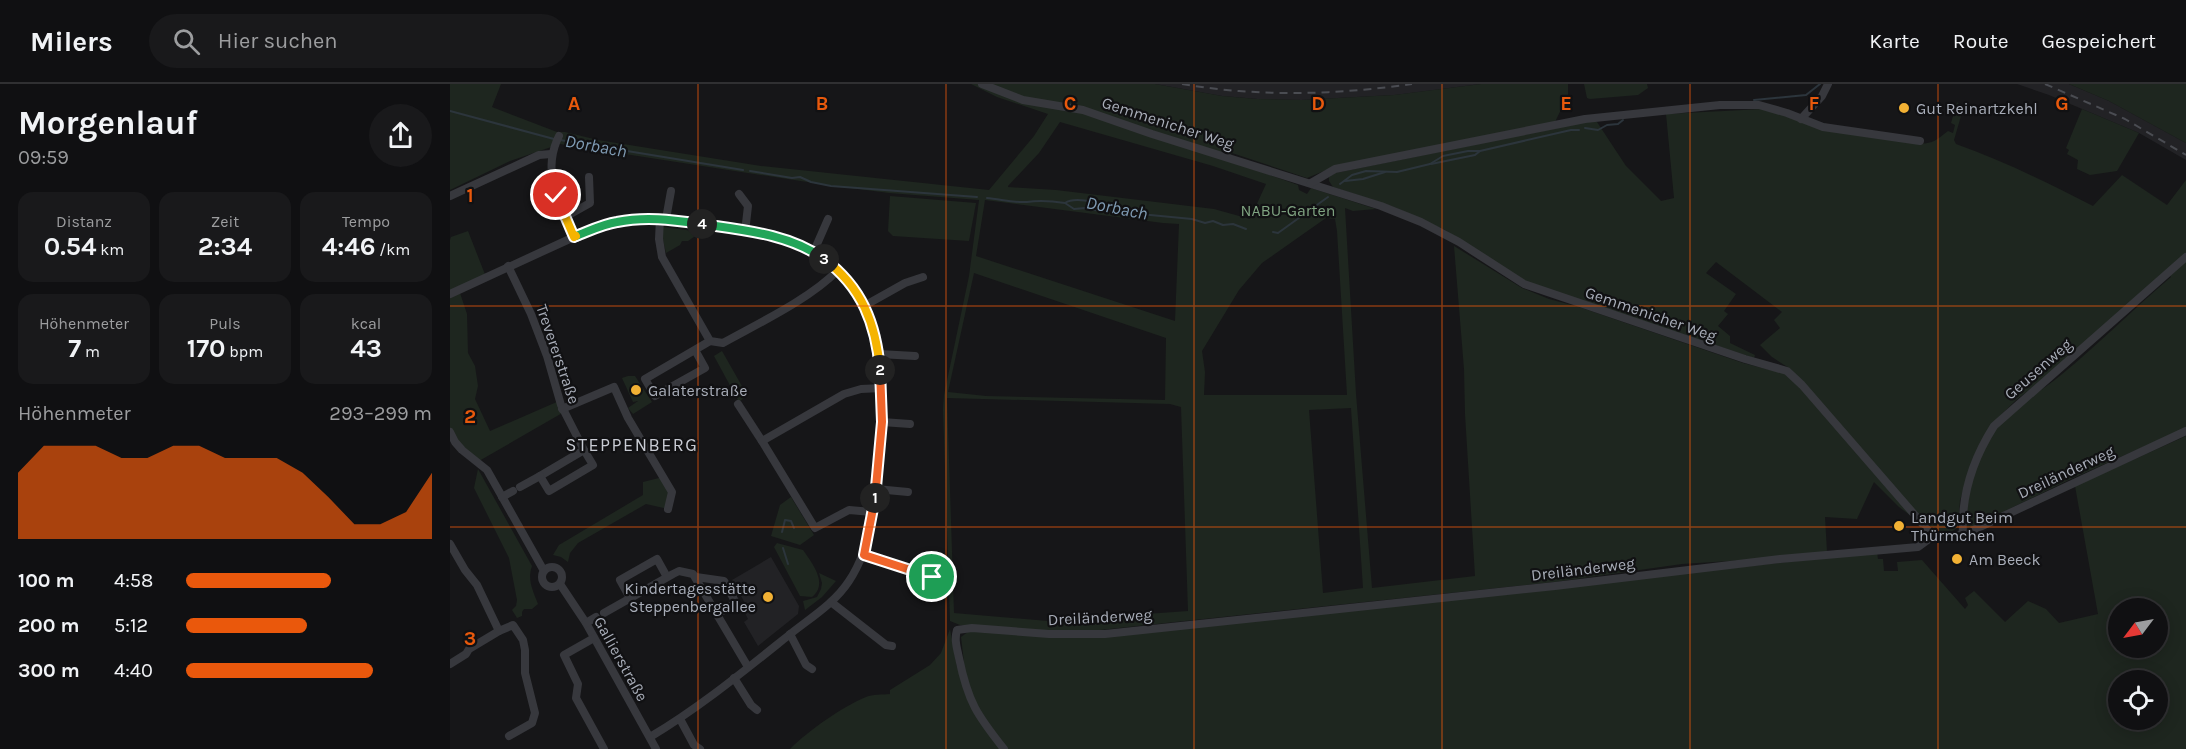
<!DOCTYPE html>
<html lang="de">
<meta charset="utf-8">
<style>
:root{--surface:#101012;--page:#19191b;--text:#f1f3f6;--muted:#9c9d9f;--line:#303032;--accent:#ea580c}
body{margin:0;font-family:Karla,sans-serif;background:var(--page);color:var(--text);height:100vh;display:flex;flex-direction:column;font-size:22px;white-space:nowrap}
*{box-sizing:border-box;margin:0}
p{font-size:20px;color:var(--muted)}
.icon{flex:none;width:33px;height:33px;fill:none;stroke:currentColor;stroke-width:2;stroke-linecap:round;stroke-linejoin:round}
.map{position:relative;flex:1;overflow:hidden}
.drawer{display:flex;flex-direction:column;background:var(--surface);width:450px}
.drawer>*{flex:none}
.needle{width:39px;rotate:238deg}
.tools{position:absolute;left:1658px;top:514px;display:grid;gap:12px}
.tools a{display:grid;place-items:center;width:60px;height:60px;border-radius:50%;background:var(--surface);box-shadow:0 3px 15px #0003,0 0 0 2px var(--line);font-size:30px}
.pin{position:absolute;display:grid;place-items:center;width:51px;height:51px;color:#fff;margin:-26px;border:3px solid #fff;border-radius:50%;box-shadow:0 2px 6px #0007}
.km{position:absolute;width:30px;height:30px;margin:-15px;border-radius:50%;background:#222;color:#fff;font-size:16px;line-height:30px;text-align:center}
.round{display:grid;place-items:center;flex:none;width:63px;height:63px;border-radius:32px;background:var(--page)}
.head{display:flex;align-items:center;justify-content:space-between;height:102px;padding:0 18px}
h1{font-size:33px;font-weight:700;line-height:45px}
.stats{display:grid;grid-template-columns:repeat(3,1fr);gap:9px;height:102px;padding:6px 18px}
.stats div{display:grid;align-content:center;border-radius:15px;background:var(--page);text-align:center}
.stats b{font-size:26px;font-weight:700}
.stats small{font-size:16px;font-weight:400}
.stats p{font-size:16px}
.chart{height:168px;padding:12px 18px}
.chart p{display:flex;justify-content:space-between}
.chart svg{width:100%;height:108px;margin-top:6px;fill:var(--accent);opacity:.7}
ul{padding:0 18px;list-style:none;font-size:20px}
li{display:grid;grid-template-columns:96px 72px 1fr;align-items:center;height:45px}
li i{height:15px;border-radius:8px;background:var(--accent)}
header{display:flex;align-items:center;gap:36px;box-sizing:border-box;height:84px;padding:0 30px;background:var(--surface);border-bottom:2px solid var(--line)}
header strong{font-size:28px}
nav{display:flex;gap:33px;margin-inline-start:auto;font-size:21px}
.search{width:420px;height:54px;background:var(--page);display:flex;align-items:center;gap:15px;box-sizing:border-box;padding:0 21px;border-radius:33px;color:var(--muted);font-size:22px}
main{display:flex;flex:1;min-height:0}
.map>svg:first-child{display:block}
</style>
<header>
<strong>Milers</strong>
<div class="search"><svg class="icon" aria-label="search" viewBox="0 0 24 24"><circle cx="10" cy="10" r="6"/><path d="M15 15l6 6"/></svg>Hier suchen</div>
<nav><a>Karte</a><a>Route</a><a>Gespeichert</a></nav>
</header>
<main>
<section class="drawer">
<div class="head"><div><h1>Morgenlauf</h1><p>09:59</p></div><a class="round"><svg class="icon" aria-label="share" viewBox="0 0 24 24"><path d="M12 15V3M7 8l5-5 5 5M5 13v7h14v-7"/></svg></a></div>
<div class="stats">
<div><p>Distanz</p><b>0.54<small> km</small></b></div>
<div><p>Zeit</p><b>2:34</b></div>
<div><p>Tempo</p><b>4:46<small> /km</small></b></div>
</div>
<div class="stats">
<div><p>Höhenmeter</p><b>7<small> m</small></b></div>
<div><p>Puls</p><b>170<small> bpm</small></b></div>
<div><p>kcal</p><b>43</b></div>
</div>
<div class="chart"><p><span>Höhenmeter</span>293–299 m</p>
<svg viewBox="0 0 160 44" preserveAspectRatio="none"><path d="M0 44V17L10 6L20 6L30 6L40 11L50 11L60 6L70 6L80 11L90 11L100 11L110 17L120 27L130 38L140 38L150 33L160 17V44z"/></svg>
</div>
<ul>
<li><b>100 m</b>4:58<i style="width:59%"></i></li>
<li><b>200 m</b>5:12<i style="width:49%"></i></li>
<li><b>300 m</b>4:40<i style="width:76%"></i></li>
</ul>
</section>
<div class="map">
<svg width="1736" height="665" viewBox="0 0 1736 665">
<rect width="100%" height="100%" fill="#161618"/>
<g fill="#222225">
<path d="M705,0H1031L945,11L851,16L807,15L772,12Z"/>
<path d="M1567,0H1619L1659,17L1736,59V76L1689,49L1599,11Z"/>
<path d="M321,473L349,522L348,530L308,562L294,538L298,535L292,523L296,521L282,496Z"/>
</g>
<g fill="#1e261f" fill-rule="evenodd">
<path d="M0,0H51L42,23L107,48H115L148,56L311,82L539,106L584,52L598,30L547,13L521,0H705L772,12L807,15L851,16L944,11L1031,0H1118V11L1105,38L886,82L857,94L782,69L778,76L848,101L849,106L857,110L861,104L926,125L903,127L895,124L906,310L922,504L1025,492L1015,330L1014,285L1004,162L1072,204L1099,215L1129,223L1293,279L1328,288L1339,284L1322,273L1310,261L1330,244L1324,236L1332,228L1266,178L1256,189L1286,210L1274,227L1278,230L1268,242L1280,252V259L1305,271L1304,274L1076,198L995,146L944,123L883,103L879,97V93L885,89L1137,38H1147L1176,82L1211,117L1224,114L1216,30L1312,25L1462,59C1481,61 1484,58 1498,47L1503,49L1505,41L1501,39L1507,18L1510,21L1511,32L1504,56L1506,60C1554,77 1598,99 1643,122L1672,91L1717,121L1736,96V344L1621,395L1518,445C1505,427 1535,354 1550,339C1567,320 1592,307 1611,291C1649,260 1683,225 1721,193L1716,186L1606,286L1566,316L1545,337L1521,383L1510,416L1508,443C1493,457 1479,441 1466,430L1461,432L1449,423L1424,398L1407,435L1375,433L1377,468L1296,476L1232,480L1105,498L650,546L600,547L510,541L500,537L493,325L494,311L519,192L529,116L439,109L370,100L110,60L60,77L0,106ZM610,38L763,82L816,100L800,135L764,125L606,106L558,103V102L589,69ZM535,116L713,139L729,140L725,237L526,172ZM876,134L885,135L887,147L897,311H754L755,288L752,267L789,206L812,179ZM524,189L716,254L715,316L536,312L498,308ZM497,314L720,320L731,323L738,527L598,537L504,529ZM901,324L913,504L873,509L859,326Z"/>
<path d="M1134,0H1197L1198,4L1188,11L1140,15L1137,14Z"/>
<path d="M1619,0H1736V59L1659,17Z"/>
<path d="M1632,25L1689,49L1667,87L1640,91L1627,85L1628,76L1617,70L1619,66L1616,64Z"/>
<path d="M440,112L526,119L519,157L443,152L438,147Z"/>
<path d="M213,143L251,148L238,157H232L230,161L216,169L213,156Z"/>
<path d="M18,147L36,193L9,206L17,230L18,269L25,282L28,302L25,315L40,347L109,317L114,328L29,377L21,372L0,348V156L1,153Z"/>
<path d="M272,267L297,311L289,318L264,272Z"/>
<path d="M178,292H185L202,318L183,330L178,324L188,317L183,318L172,294Z"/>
<path d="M1736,352V665H340C358,647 392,623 416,613C423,610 432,611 440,610V606L480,581L491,569L500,545L507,583L514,578L511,553L519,547L599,552L658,553L1427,468L1428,475H1433L1434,487H1448L1447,478L1472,476L1515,525L1518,521L1515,514L1524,507L1555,538L1578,517L1596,525L1609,539L1648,530L1625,402ZM1668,525H1707V564H1668ZM1668,597H1707V636H1668Z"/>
<path d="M28,385L82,482C77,496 83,507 88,520L82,525H74L72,528V532L67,534L62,526L66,522L67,516L59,474L24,404Z"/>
<path d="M213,393L222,408L218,425L196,420L128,459L120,469L118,478L111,473L103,471L109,461L193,411V398Z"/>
<path d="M341,413L364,451L350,461L321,452L330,421Z"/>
<path d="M327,459L353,466C362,479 379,500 362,513L350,512L324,463Z"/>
<path d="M369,489L386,497L372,513L355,526L353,517L367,513L371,505L372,499Z"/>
</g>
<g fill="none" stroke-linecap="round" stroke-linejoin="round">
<g stroke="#2c353c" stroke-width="2">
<path d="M1304,16L1356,11L1370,0"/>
<path d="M0,27L104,55"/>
<path d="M1135,44L1148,46L1157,41L1168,40L1173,36"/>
<path d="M110,56L293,86"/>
<path d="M981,80L1025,71L1030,67"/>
<path d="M300,87L342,94L350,93L361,98L381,102L527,113"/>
<path d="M895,97L913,95L935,88"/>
<path d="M890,100L902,91L916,87L947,88L980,80L993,72L1018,67H1030L1121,46H1129"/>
<path d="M537,114C550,115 564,119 577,118C590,116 602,117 615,119C624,113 641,118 652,119L657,126L669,128L742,135L755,139L763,137L773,141L783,140L796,145"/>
<path d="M615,119L624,125L635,124L650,127L657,126"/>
<path d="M823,148L828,149L878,113"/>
<path d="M332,448L335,436L341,437L344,444"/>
<path d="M333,464L338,480"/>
</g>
<g stroke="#37383d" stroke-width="8">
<path d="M532,0L573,16L633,26L702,50L931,122L971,138L1009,158L1074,200L1295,275L1337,287L1352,301L1483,452"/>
<path d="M1351,35L1372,12L1378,0"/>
<path d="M109,52C91,87 109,121 124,153"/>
<path d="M861,99L885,85L1135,35L1270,21H1309L1337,29L1373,43L1470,57"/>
<path d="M289,110L298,122L295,148"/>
<path d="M0,112L89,71L101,70"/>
<path d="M115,133L140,119L139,93"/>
<path d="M210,134L209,155L212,173L260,257L273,259C309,239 360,215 388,186"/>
<path d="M216,135L221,107"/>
<path d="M364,167L378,135"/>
<path d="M58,182L81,230L97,272L111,321L134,366"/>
<path d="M0,210L124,153L164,138L192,134H210C237,137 263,142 290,147C311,150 332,153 352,161C431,195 435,288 430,362C427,406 424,460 399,497C384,520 360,534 339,551C294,587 249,624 200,653"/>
<path d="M414,222L455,199L473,193"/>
<path d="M245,266L255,284L205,312L195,295L260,257"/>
<path d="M429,270L465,272"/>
<path d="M288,320L312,357"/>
<path d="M112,325L164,303L178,334L222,408L218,425"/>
<path d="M432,338L460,340"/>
<path d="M0,348L5,358L12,366L37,386L94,487"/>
<path d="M134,366L143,381L99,407L90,392Z"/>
<path d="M70,403L90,392"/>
<path d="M426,405L458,408"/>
<path d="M52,413L63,407"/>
<path d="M422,428L399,426L365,444L312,357L394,310L411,305L432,304"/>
<path d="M1513,450C1511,412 1523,375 1544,342L1736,173"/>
<path d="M0,460L15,486L27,501L49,547L19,565L16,570L0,580"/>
<path d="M414,471L482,493"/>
<circle cx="102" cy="493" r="10"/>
<path d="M246,493L274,497L286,519L267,530"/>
<path d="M110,500L136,539L206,665"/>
<path d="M180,514L170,496L207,475L217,493"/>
<path d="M381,518L436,561L442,562"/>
<path d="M154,529L223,490L229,487L243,490L298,583"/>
<path d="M136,539L146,533"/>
<path d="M49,547L63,541L73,556L75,566V589L85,629L82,639L59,652"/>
<path d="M340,550L356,581L362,585"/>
<path d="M144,554L114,571L128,600L126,614L154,665"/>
<path d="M284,594L301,621L307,626"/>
<path d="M230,635L244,661L250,665"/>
<path d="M554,665C527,631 518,618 509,574C507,564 504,556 507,546L522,544L599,550H655L1105,502L1330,475L1468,463L1483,452L1500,453L1519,448L1736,347"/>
</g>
<g stroke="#4a4c52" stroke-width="2" stroke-dasharray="8 6" stroke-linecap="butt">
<path d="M732,0C808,13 886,11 962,0"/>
<path d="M1595,0L1675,35L1736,71"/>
</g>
</g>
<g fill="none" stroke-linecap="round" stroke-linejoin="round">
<g stroke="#fff" stroke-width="12">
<path id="split-1" d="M425,414L414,471L482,493"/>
</g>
<g stroke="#fff" stroke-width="12">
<path id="split-2" d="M425,414L432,338L430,286"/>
</g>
<g stroke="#fff" stroke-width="12">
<path id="split-3" d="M374,175C412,203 426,240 430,286"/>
</g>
<g stroke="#fff" stroke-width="12">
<path id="split-4" d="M252,140C293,146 340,150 374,175"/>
</g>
<g stroke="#fff" stroke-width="12">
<path id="split-5" d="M126,152C139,147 153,140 167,138C196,132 223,136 252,140"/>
</g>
<g stroke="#fff" stroke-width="12">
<path id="split-6" d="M106,111L124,153L126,152"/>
</g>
<use href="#split-1" stroke="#f0652b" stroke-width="8"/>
<use href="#split-2" stroke="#f0652b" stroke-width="8"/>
<use href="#split-3" stroke="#f5b400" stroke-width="8"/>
<use href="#split-4" stroke="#22a559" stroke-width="8"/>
<use href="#split-5" stroke="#22a559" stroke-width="8"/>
<use href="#split-6" stroke="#f5b400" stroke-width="8"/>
</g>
<path fill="none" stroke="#e8590c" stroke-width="1.5" stroke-opacity="0.55" d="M248,0V665M496,0V665M744,0V665M992,0V665M1240,0V665M1488,0V665M0,222H1736M0,443H1736"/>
<g fill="#f2b134" stroke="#111113" stroke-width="2">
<circle cx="1454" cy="24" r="6"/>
<circle cx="186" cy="306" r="6"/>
<circle cx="1449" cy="442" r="6"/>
<circle cx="1507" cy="475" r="6"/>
<circle cx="318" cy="513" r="6"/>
</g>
<g text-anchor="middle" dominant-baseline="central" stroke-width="4.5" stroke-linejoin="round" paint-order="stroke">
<g font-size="16" fill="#a8adb8" stroke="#111113" text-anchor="start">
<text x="1466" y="24">Gut Reinartzkehl</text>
<text x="198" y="306">Galaterstraße</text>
<text x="1461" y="433">Landgut Beim<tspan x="1461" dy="18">Thürmchen</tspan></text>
<text x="1519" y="475">Am Beeck</text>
<text x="306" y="504" text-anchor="end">Kindertagesstätte<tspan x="306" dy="18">Steppenbergallee</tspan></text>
</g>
<g font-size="16" fill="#a8adb8" stroke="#111113">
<text transform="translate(718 39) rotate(18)">Gemmenicher Weg</text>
<text transform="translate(1201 230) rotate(19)">Gemmenicher Weg</text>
<text transform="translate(108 270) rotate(71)">Trevererstraße</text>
<text transform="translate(1588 285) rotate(-41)">Geusenweg</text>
<text transform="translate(1616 388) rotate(-25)">Dreiländerweg</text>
<text transform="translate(1133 485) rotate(-7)">Dreiländerweg</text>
<text transform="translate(650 533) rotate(-3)">Dreiländerweg</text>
<text transform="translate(171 575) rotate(61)">Gallierstraße</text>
</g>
<g font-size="16" fill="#7fa381" stroke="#111113">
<text x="838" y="126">NABU-Garten</text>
</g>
<g font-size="18" font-style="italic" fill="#7f9bb3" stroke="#111113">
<text transform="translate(146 62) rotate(10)">Dorbach</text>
<text transform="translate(667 124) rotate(11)">Dorbach</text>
</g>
<g font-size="18" letter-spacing="1.5" fill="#c9ccd4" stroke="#111113">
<text x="182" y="361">STEPPENBERG</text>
</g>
</g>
<g font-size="20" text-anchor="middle" font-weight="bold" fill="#e8590c" stroke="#111113" stroke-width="4.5" stroke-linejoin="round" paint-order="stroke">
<text x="124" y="26">A</text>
<text x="372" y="26">B</text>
<text x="620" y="26">C</text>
<text x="868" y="26">D</text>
<text x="1116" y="26">E</text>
<text x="1364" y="26">F</text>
<text x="1612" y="26">G</text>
<text x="20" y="118">1</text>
<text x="20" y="339">2</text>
<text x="20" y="561">3</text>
</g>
</svg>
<div class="tools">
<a><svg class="needle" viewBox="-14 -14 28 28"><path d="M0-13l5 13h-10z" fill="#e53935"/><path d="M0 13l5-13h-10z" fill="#9c9d9f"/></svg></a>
<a><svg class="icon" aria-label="locate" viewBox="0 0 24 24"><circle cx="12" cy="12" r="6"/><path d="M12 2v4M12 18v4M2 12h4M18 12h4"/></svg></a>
</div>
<div class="pin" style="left:482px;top:493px;background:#1e9e55"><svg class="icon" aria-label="arrive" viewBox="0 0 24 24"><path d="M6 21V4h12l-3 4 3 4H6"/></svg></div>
<div class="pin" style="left:106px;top:111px;background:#d93025"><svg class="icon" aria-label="check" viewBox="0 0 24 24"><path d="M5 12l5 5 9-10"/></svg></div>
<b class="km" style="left:425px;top:414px">1</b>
<b class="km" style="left:430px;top:286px">2</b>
<b class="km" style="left:374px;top:175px">3</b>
<b class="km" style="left:252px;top:140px">4</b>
</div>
</main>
